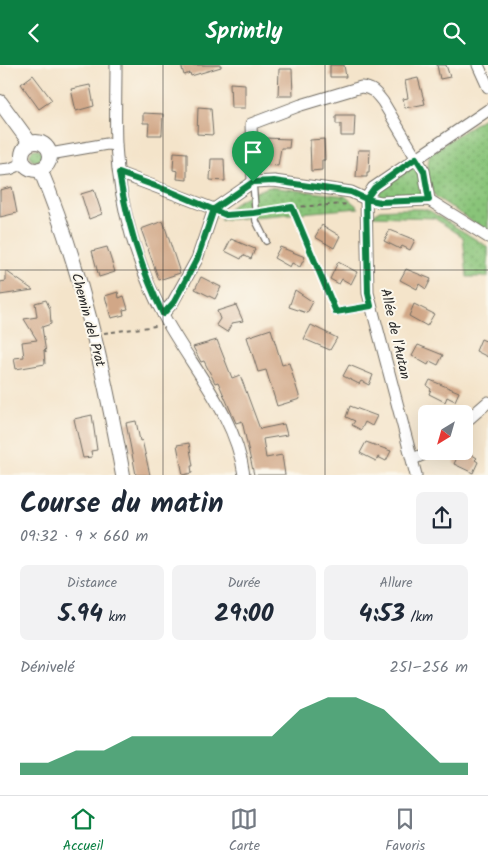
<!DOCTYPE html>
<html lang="fr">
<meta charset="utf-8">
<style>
:root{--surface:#fff;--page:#f2f2f3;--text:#1f2937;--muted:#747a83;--line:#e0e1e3;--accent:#0b8043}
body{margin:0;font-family:Kalam,sans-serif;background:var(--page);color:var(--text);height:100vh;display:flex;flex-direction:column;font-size:19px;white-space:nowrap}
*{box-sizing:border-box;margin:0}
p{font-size:16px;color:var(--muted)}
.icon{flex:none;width:28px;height:28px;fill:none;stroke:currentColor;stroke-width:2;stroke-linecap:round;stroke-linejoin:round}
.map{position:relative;height:410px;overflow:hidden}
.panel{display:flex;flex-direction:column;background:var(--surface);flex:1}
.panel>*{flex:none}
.needle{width:32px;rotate:217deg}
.tools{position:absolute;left:418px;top:340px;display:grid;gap:10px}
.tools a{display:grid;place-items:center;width:55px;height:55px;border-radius:8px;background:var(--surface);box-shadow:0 5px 20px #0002;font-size:25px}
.pin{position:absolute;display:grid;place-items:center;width:42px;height:42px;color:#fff;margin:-51px -21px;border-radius:50% 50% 50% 0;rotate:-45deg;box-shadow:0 0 5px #0007}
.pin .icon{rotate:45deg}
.round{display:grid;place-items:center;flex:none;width:52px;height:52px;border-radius:8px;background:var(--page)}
.summary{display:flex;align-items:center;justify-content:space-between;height:85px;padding:0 20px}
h1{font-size:28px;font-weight:600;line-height:38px}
.stats{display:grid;grid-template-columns:repeat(3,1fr);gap:8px;height:85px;padding:5px 20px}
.stats div{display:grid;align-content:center;border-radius:8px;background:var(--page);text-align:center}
.stats b{font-size:25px;font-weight:600}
.stats small{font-size:14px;font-weight:400}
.stats p{font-size:14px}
.chart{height:140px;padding:10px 20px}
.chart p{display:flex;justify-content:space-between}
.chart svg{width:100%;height:90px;margin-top:5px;fill:var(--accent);opacity:.7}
header{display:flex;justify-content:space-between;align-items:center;height:65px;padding:0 20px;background:var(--accent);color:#fff;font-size:22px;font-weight:600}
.tabs{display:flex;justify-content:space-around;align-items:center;height:70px;border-top:1px solid var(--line);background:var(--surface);font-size:14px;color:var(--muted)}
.tabs a{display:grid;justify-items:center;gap:2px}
.tabs .current{color:var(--accent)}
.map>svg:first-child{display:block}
</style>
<header><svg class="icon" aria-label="back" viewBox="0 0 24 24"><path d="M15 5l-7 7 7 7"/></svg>Sprintly<svg class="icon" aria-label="search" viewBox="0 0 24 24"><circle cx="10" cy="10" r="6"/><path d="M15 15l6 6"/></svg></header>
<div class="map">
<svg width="488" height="410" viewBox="0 0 488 410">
<defs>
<pattern id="grass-dots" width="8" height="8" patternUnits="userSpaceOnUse" patternTransform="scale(1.25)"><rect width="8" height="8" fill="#89c479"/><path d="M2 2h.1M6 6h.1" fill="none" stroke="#709f63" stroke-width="1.8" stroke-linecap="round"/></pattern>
</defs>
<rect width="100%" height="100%" fill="#fbf7ec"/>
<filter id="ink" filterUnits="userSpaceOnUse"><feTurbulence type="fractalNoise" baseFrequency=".02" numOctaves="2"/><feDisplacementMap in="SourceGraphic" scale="10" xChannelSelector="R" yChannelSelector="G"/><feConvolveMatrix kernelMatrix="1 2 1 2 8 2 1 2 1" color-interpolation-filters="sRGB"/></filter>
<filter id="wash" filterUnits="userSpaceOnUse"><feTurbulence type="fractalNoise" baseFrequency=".0096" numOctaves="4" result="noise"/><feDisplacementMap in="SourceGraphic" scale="20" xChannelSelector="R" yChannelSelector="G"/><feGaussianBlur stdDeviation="1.12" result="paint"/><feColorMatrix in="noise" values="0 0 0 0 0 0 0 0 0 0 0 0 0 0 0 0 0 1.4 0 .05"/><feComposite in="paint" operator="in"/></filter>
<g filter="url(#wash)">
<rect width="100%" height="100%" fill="#f4e4ca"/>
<g fill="url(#grass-dots)" stroke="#5a7852">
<path d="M482,54L488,55V167L436,132C428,121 426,101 430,88Z"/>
<circle cx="36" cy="90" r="6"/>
<path d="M411,102L421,106L424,127L422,130L380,132V124Z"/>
<path d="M269,122L345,131L359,143L220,155C231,137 249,129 269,122Z"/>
<path d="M395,144H423L430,146L488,182V212H467L463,172L434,153L372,151L379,145Z"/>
</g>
<g id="blocks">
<g fill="#d1a787">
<path d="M181,0H221V2L191,11L190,8L184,10Z"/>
<path d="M330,0H344L346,12H330Z"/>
<path d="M437,0H446L450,12L440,14Z"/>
<path d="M279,4H292L293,31H278Z"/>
<path d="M33,10L52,35L39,44L21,19Z"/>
<path d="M418,13L425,39L405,43L403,34L408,33L405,16Z"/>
<path d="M230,18L245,19V43H231Z"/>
<path d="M90,20L94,41L76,46L71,24Z"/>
<path d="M198,42L211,43L213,70L197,69Z"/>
<path d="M143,48L163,49L162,70H148L149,58H143Z"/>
<path d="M336,50H355L354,71H341V59H336Z"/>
<path d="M264,73L290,74L289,83H281L278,101L265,100Z"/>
<path d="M324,74L325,95H322V105L311,106L310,75Z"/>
<path d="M358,85H370L369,107H367V112H356Z"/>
<path d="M174,87L187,88V115L177,114L178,106L173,105Z"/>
<path d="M211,94H224L225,116L210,115Z"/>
<path d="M12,122L17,148L0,152V125Z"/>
<path d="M94,125L102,149L89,154L81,129Z"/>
<path d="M163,156L180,208L159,215L141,164Z"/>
<path d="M322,160L340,171L334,183L315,172Z"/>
<path d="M390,165L415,175L410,185L402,181L400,184L384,176Z"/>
<path d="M231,174L255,184L251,194L243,190L241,194L225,186Z"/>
<path d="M107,182L115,207L99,212L92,186Z"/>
<path d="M280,182L305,192L300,202L292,198L290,202L274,193Z"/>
<path d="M338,197L357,207L351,219L342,214L339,219L330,214Z"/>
<path d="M406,204L431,214L426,224L419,219L417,224L400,215Z"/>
<path d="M6,206L33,225L0,230V217L6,216Z"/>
<path d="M201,212L221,222L215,234L195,224Z"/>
<path d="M295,225L313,237L307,248L289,242Z"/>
<path d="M118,227L119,233L124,231L128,244L123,245L124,250L111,253L105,231Z"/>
<path d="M46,235L50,244L51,259L42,262L46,288L44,285L45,299L16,304L14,293L24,292L22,277L37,275L24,254L37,252L35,238Z"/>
<path d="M414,239L434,249L427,261L409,251Z"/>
<path d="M236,240L243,256L232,258L227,267L216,260L220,254L217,246Z"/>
<path d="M311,260L337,273L330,285L304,274Z"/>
<path d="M271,264L282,300L289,298L300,334L277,341L266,305L258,307L247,272Z"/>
<path d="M481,274L488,277V292L476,286Z"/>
<path d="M217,275L232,313L240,310L260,364L284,359L287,370L263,374L266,393L282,390L285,410H254L242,356L236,358L218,317L215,318L204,296L201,297L193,282Z"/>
<path d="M418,280L443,290L438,300L430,296L428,300L412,291Z"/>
<path d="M349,300L373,310L369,320L361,316L359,319L343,311Z"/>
<path d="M430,315L459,327L455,336L447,332L445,337L429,329L431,324L427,321Z"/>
<path d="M350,341L377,351L372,361L365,357L361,365L352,360L355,356L346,352Z"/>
<path d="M92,350L97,385L91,386L92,392L83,393L74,354Z"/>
<path d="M136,356L140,376L142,375L150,410H136L126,358Z"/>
<path d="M366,377L391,386L386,396L378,392L376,396L360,388Z"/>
<path d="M189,378L193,401H191L192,408L183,410L177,380Z"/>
<path d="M460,386H466L477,393L475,395L478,397L473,408L454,399Z"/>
</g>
</g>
</g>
<g filter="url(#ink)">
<use href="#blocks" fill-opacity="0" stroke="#716c63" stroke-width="1"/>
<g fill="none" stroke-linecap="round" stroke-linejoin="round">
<g stroke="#716c63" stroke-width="8">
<g id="service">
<path d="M253,117L256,156L266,176"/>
<path d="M336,247L371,241"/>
</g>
</g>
<g stroke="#716c63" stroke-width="13">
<g id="minor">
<path d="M116,0C116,27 115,54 116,80C119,140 137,202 166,255C193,304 236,351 244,410"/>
<path d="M478,0L488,22"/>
<path d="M50,89L107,79L116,80"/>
<path d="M0,105L10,104L24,98"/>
<path d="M119,108L214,144"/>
<path d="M253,117L251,59L301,40L361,22C373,23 376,28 383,37L424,106L429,135"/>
<path d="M163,249L173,237L197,194L214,144L253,117L274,116L351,127L366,134L380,137L429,135L488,172"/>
<path d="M464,358L488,337"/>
<path d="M413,394L431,386"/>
<path d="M416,410L368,228L366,134L373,123L488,45"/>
</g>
</g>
<g stroke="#716c63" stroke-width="16">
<g id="tertiary">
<path d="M0,37L30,78"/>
<circle cx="36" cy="91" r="14"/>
<path d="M40,104C81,202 104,306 123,410"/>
</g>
</g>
<g stroke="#716c63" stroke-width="2" stroke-dasharray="4 4" stroke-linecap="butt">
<path d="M292,143L333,240"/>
<path d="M262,147L292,142L349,139"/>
<path d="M225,149H247"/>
<path d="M104,268L156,261"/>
</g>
<use href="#service" stroke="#fff" stroke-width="5.5"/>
<use href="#minor" stroke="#fff" stroke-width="11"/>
<use href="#tertiary" stroke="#fff" stroke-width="14"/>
</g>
</g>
<g fill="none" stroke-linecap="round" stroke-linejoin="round" filter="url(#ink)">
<g stroke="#fff" stroke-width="10">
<path id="route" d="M253,117L214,144L197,194L174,237L163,249C141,204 127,158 119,108L172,127L226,150L254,148L292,142L336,247L371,241L368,228L366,134L374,123L416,93L424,106L429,135L380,137L366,134L351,127L274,116L253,117"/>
</g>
<use href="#route" stroke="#0b8043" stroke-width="6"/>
</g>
<path fill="none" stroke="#2b2b2b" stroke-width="1" stroke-opacity="0.55" d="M163,0V410M325,0V410M0,205H488"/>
<g text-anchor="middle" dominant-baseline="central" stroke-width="4" stroke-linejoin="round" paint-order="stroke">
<g font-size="14" fill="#2b2b2b" stroke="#fbf7ec">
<text transform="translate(88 255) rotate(75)">Chemin del Prat</text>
<text transform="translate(395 269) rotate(77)">Allée de l'Autan</text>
</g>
</g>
</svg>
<div class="tools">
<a><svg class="needle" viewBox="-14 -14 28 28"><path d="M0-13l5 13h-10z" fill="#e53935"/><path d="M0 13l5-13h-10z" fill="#747a83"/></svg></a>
</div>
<div class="pin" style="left:253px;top:117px;background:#1e9e55"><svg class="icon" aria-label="arrive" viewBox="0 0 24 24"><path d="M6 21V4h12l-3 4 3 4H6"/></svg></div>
</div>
<section class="panel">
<div class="summary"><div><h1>Course du matin</h1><p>09:32 · 9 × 660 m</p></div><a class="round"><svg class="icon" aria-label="share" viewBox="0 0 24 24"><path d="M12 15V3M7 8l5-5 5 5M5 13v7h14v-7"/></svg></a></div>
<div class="stats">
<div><p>Distance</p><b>5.94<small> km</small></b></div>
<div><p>Durée</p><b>29:00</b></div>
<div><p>Allure</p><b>4:53<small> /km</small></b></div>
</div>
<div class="chart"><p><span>Dénivelé</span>251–256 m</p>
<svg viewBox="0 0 160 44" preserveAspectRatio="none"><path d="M0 44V38L10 38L20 32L30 32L40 25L50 25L60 25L70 25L80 25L90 25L100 12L110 6L120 6L130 12L140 25L150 38L160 38V44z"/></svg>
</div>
</section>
<nav class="tabs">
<a class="current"><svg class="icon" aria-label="home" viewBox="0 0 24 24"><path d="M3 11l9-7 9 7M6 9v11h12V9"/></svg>Accueil</a>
<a><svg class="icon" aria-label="map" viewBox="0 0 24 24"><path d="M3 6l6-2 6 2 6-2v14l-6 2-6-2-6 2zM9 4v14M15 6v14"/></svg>Carte</a>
<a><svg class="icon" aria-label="saved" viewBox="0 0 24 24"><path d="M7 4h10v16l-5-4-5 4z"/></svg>Favoris</a>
</nav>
